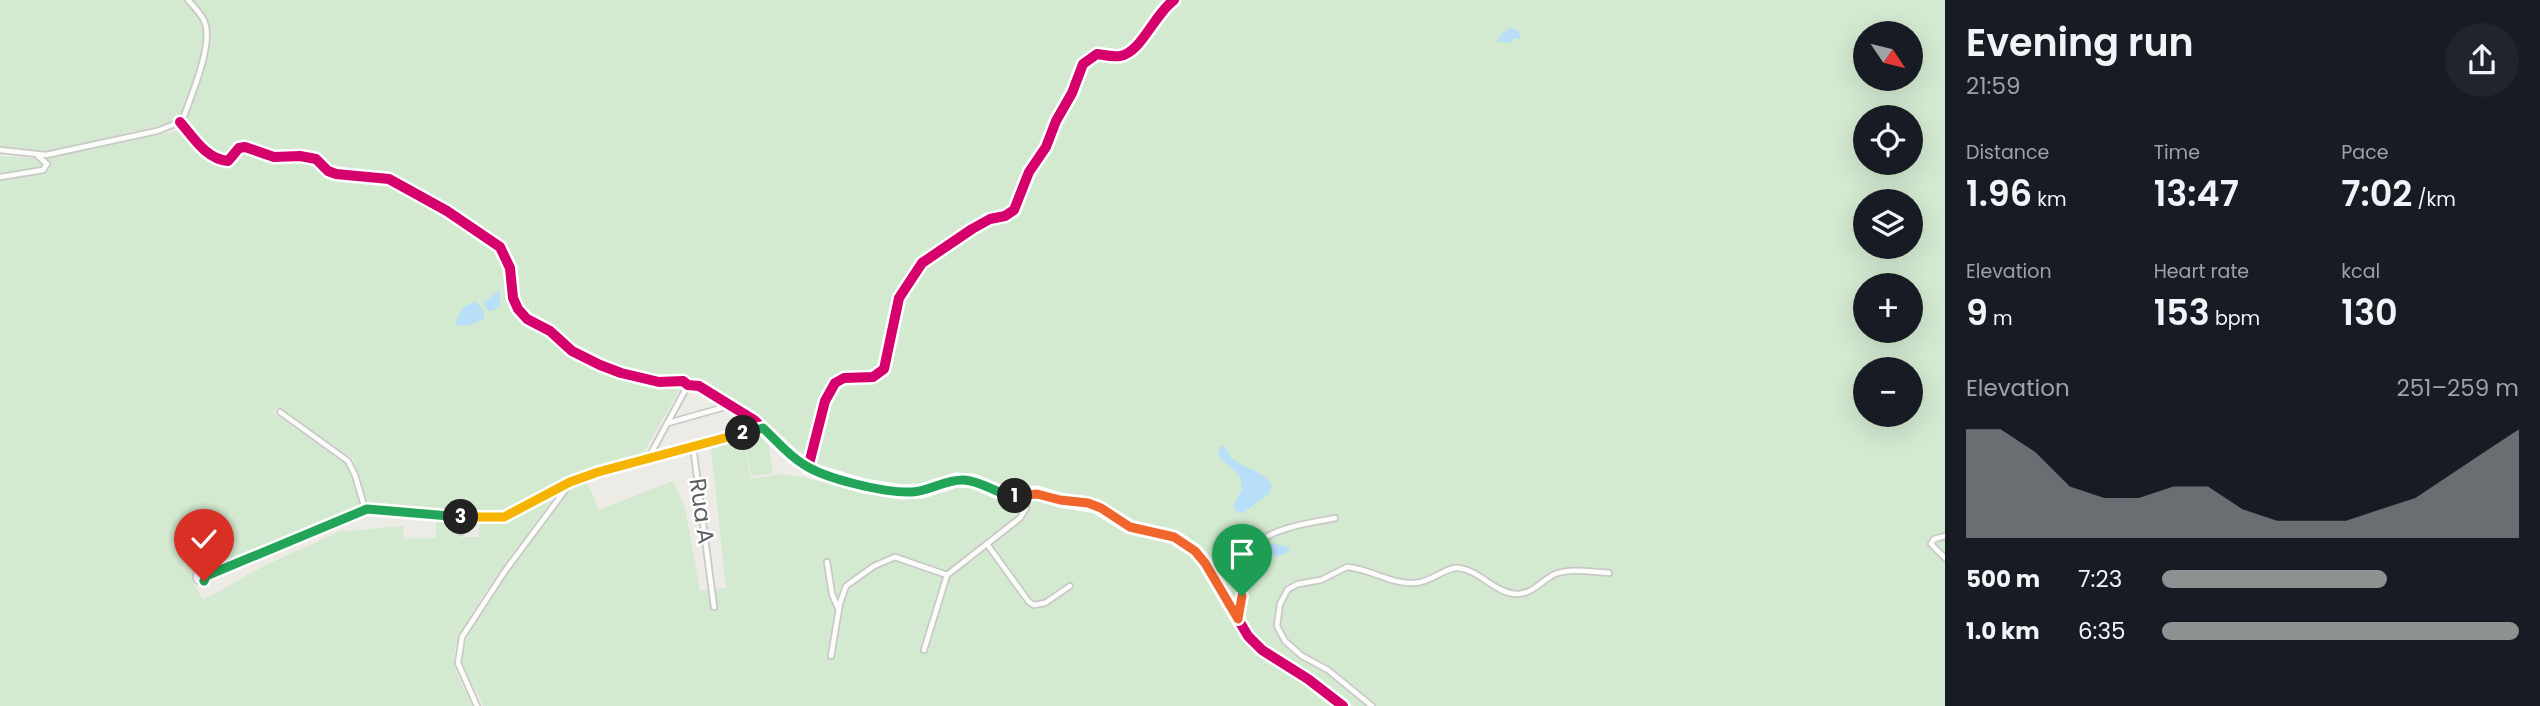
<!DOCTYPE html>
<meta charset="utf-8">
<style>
:root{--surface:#171b24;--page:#20242c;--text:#f1f3f6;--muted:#9ea1a6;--accent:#8e9192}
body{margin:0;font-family:Poppins,sans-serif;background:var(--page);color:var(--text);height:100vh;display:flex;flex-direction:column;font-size:26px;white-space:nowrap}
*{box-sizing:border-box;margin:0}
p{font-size:23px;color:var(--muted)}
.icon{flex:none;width:38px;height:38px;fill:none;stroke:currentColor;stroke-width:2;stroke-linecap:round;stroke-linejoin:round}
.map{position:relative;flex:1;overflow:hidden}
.sheet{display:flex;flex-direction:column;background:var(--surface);width:595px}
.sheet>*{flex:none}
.needle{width:46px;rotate:125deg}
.buttons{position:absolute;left:1853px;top:21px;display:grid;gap:14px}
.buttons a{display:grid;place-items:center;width:70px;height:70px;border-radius:50%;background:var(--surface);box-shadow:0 7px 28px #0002;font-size:35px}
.pin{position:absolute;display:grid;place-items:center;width:60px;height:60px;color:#fff;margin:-72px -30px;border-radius:50% 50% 50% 0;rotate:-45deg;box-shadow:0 0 7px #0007}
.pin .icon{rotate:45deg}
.km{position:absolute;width:35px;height:35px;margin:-18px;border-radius:50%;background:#222;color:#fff;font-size:19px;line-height:35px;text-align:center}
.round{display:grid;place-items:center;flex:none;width:74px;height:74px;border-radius:37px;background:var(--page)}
.overview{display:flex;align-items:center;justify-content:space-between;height:119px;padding:0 21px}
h1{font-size:38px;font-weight:600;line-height:52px}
.stats{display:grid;grid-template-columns:repeat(3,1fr);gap:10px;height:119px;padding:7px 21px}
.stats div{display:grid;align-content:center}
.stats b{font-size:35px;font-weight:600}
.stats small{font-size:19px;font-weight:400}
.stats p{font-size:19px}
.chart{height:196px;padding:14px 21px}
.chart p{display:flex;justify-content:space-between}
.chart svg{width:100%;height:126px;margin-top:7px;fill:var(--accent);opacity:.7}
ul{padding:0 21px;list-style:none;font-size:23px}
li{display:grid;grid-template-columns:112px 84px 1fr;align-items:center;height:52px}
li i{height:18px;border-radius:9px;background:var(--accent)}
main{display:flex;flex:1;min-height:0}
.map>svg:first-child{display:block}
</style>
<main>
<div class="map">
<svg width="1945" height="706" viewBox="0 0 1945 706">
<rect width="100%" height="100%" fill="#ecebe6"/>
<g fill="#d3e9d0" fill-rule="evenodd">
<path d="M0,0H1945V706H1354L1260,640L1243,617L1209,559L1189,539L1173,532L1129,522L1092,501L1064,498L1036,489L1014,492L967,476H954L914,487L893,486L843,476L805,461L767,425L698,381L686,378L664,380L646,376L616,367L581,352L554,331L535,321L524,311L515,291L512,266L502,245L453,212L392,179L381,174L337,171L318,158L299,154L278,155L247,144L238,146L227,158C208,158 196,135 183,122L178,121L52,151L42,152L0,148ZM1866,33H1911V79H1866ZM1866,117H1911V163H1866ZM1866,201H1911V247H1866ZM1866,285H1911V331H1866ZM1866,369H1911V415H1866Z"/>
<path d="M176,131L182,134L207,160L215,166L230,165L246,153L272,160L318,165C321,169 324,174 329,177C345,187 372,178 391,186C426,202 459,225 491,247C512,261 501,285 511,305C521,323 535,328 551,339C559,345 566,353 575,359C598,376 653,392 681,387L642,455L573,476L507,511L498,512L447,513L366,503L353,459L277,406L273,413L345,463L351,472L362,507L207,573L202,571L197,572L194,583L203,600L264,566L338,532L403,526L404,539L436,538V520H460V537H479V520L507,518L550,495L554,498C533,527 455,625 454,656C453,675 467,689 472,706H0V156L45,159Z"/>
<path d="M767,436L773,473L751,476L745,440Z"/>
<path d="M744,438L750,479L782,474L906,497L922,495L947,486L961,484L1007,501H1039L1082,509L1101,516L1132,534L1165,538L1196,558L1253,652L1313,688L1336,706H483C478,691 466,678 462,662C456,629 545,519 568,488L585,478L599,510L673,481L685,507L700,591L726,588L711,447Z"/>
</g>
<g fill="#b9dff8">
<path d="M1511,27L1519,32L1521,39L1515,38L1509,44L1507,42H1497L1500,35Z"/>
<path d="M500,290V306L492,311H488L483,303Z"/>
<path d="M476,301L484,312V318L474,324L458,326L455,323L463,307Z"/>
<path d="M1221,446L1225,447C1233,469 1260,467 1272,484L1270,493L1243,513L1237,512L1233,506L1242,489L1240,476L1220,458L1218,453Z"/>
<path d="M1260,542L1286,546L1290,549C1283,559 1264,557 1253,553Z"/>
</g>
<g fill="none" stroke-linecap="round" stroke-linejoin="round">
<g stroke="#c9c9c8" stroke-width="8">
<g id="minor">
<path d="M180,122C194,138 206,159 228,161L239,148L245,147L274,157L300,156L316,159L328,171L336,174L389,179L447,211L500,247L510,268L513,298L518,309L527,319L550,331L572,351L600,365L621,373L659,382L683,381L688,385L699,386L754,420L793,457L817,472L864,486L902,492L922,491L956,480L973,481L1006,495L1037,493L1060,500L1096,506L1130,527L1174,537L1195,551L1205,563L1248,636L1262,650L1308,679L1343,706"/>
<path d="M180,122L184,116C192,94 213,44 205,23C202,14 194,7 188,0"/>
<path d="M0,150L46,155L157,131L180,122"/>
<path d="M0,177L43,170L47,164L38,156"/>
<path d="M280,412L348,461L355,475L365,509"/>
<path d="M668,423L732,405"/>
<path d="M693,446L714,607"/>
<path d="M649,457L688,385"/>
<path d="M808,468L825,401L835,383L844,378L873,377L884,369L899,298L922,263L972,229L990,219L1005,216L1014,210L1029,172L1046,147L1056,121L1072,93L1083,64L1097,54C1104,55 1112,57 1120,56C1141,53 1155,13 1174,0"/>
<path d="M461,532V517"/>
<path d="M1945,536L1934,539L1931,544L1945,558"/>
<path d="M987,544L1029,602L1034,605L1045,603L1070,586"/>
<path d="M827,562L832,594L838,608"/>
<circle cx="201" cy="577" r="5"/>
<path d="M206,576L367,509L461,517H504L557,488L598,472L763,428"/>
<path d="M1238,618C1242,601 1239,585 1243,568C1252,528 1302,525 1335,518"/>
<path d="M924,650L947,575L1020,518L1026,508L1022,495"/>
<path d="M831,656L840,603L846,586L874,566L895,557L947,575"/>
<path d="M477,706L458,663L462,637L505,571L569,485"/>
<path d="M1372,706L1328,670L1302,656L1285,641L1277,626L1280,604L1288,589L1298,584L1321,580L1347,567C1371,569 1390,584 1414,583C1431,583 1446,566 1459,568C1481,571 1495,594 1518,594C1534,593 1542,580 1555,574C1571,568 1592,572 1609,573"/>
</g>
</g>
<use href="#minor" stroke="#fcfcfb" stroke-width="4.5"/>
<g stroke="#fff" stroke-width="15">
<g id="cycleway">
<path d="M180,122C194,138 206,159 228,161L239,148L245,147L274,157L300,156L316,159L328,171L336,174L389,179L447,211L500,247L510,268L513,298L518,309L527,319L550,331L572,351L600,365L621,373L659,382L683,381L688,385L699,386L754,420L793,457L817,472L864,486L902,492L922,491L956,480L973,481L1006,495L1037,493L1060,500L1096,506L1130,527L1174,537L1195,551L1205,563L1248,636L1262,650L1308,679L1343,706"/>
<path d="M808,468L825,401L835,383L844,378L873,377L884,369L899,298L922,263L972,229L990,219L1005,216L1014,210L1029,172L1046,147L1056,121L1072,93L1083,64L1097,54C1104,55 1112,57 1120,56C1141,53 1155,13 1174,0"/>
</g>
</g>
<use href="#cycleway" stroke="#d6006c" stroke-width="10"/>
</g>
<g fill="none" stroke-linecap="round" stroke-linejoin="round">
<g stroke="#fff" stroke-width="14">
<path id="split-1" d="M1015,496L1037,494L1060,500L1088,503L1101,508L1130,527L1174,537L1195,551L1205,563L1238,619L1242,596"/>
</g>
<g stroke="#fff" stroke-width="14">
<path id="split-2" d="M743,433L763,428C776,440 788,455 803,464C825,479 885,493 912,492C930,491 946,479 964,480C983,481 997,495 1015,496"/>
</g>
<g stroke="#fff" stroke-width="14">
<path id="split-3" d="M461,517H504L570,482L598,472L743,433"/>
</g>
<g stroke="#fff" stroke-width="14">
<path id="split-4" d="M204,581L206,576L367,509L461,517"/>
</g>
<use href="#split-1" stroke="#f0652b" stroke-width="9"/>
<use href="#split-2" stroke="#22a559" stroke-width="9"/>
<use href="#split-3" stroke="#f5b400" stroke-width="9"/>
<use href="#split-4" stroke="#22a559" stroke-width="9"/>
</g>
<g text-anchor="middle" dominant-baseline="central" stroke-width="5" stroke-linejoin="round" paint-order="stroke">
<g font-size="23" fill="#5b6065" stroke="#fff">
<text transform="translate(702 511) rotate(82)">Rua A</text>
</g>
</g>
</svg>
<div class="buttons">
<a><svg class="needle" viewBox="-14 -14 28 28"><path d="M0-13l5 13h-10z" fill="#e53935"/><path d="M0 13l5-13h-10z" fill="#9ea1a6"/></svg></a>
<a><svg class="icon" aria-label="locate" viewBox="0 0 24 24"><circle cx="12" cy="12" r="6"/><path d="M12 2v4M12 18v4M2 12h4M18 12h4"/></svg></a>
<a><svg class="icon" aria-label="layers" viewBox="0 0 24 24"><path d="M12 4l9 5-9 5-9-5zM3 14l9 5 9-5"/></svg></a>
<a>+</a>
<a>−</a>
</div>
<div class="pin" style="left:1242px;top:596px;background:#1e9e55"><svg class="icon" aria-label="arrive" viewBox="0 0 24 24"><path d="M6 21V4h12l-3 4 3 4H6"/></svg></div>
<div class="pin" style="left:204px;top:581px;background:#d93025"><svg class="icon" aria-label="check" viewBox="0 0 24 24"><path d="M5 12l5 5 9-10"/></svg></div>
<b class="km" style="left:1015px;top:496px">1</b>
<b class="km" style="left:743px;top:433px">2</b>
<b class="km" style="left:461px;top:517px">3</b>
</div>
<section class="sheet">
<div class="overview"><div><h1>Evening run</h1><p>21:59</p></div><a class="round"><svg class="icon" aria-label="share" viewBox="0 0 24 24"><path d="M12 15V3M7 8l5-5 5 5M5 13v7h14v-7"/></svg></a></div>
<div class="stats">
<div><p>Distance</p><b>1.96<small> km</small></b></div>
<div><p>Time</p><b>13:47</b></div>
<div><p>Pace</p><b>7:02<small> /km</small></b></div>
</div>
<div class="stats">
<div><p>Elevation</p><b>9<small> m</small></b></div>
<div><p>Heart rate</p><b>153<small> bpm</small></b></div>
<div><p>kcal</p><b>130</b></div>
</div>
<div class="chart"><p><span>Elevation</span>251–259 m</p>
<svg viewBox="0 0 160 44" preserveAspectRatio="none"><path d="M0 44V6L10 6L20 14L30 26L40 30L50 30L60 26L70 26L80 34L90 38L100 38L110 38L120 34L130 30L140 22L150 14L160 6V44z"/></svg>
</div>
<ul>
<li><b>500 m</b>7:23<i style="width:63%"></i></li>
<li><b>1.0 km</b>6:35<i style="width:100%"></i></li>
</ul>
</section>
</main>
